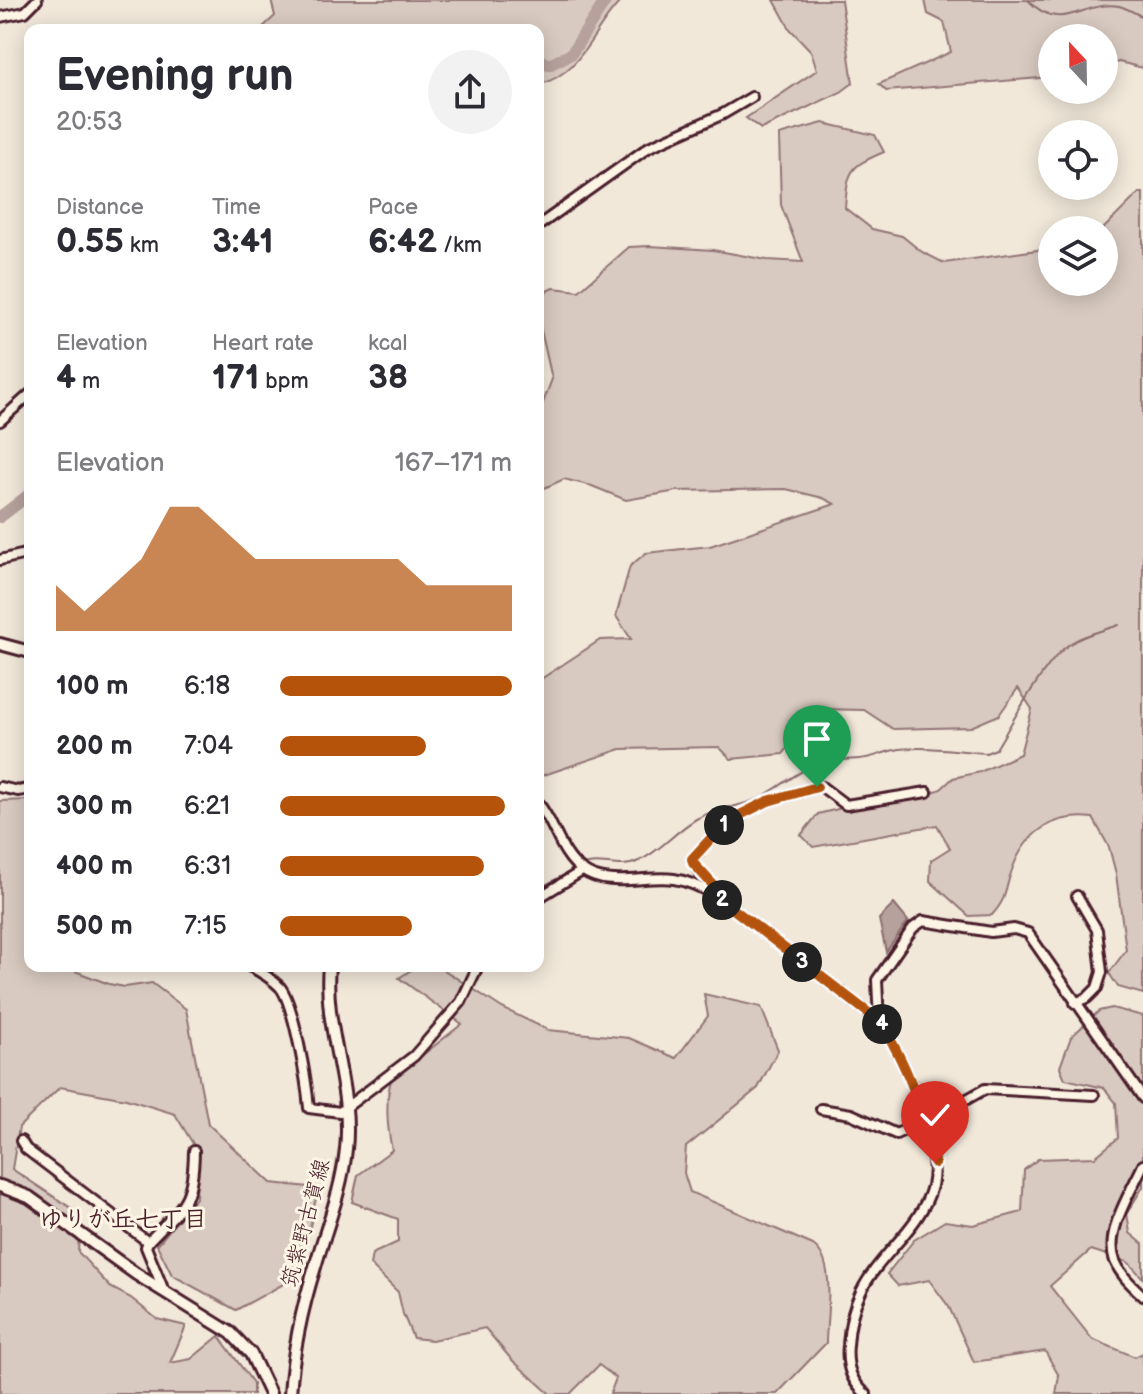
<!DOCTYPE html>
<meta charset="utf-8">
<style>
:root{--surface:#fff;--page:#f2f2f3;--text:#2b2b33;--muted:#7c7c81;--accent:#b45309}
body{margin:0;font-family:"Balsamiq Sans","Klee One",sans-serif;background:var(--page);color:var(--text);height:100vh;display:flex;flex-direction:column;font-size:30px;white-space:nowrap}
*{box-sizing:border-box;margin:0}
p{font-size:26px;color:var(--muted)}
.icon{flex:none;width:44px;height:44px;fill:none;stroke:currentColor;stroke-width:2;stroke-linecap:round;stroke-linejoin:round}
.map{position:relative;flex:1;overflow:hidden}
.sheet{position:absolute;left:24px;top:24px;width:520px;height:948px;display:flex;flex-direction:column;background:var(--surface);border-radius:16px;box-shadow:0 4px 20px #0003}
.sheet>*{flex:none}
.needle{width:52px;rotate:338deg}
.buttons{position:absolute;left:1038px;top:24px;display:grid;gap:16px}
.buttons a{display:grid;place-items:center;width:80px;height:80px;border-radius:50%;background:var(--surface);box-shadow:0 4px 20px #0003;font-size:40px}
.pin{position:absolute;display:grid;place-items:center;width:68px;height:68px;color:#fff;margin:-82px -34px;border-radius:50% 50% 50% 0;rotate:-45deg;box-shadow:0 0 8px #0007}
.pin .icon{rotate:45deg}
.km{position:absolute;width:40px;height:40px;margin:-20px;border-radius:50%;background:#222;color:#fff;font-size:22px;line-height:40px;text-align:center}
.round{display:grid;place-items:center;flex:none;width:84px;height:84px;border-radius:42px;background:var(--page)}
.overview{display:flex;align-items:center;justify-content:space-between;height:136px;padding:0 32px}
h1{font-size:44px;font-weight:700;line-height:60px}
.metrics{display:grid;grid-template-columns:repeat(3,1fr);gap:12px;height:136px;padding:8px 32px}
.metrics div{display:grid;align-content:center}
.metrics b{font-size:34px;font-weight:700}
.metrics small{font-size:22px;font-weight:400}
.metrics p{font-size:22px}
.chart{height:224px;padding:16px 32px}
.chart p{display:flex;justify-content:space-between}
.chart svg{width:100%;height:144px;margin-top:8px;fill:var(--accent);opacity:.7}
ul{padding:0 32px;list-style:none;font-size:26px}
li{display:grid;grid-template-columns:128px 96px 1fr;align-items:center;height:60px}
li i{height:20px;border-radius:10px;background:var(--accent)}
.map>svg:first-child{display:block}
</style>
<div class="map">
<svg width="1143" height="1394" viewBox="0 0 1143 1394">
<rect width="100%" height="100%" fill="#f1e8da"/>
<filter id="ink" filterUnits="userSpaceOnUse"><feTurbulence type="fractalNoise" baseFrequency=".0125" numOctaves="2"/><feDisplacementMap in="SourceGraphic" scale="16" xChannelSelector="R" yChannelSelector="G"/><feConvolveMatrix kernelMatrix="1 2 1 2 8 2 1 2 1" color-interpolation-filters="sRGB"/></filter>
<g filter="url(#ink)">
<g fill="#d8cac0" stroke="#917476" stroke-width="2">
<path d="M271,0H622C592,28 584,73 538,85V30H260L275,16Z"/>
<path d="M774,0H841L853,83L841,92L761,129L746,118L817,70L811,51L790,29Z"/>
<path d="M925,0H1143V68L1119,62L1104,65V38H1052V77L886,91L879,84L951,52L944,22L928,14Z"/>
<path d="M823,123L875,135L884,152C849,167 848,170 845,208L872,229L902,236L922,252L944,263L1052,248V282H1104V230H1102L1139,193H1143V994L1118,987L1109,973L1126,950L1116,874L1109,847L1093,818C1053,813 1025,833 1012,870C1004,891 1008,897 992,915L969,916L930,881L931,860L950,848L937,825L813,847L801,835L818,814L854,805L920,797L941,789L953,778L980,772L1020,754L1032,709L1018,688L999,715L971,727L893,729L864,710L818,709L783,754L731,759L719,747L621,749L538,777V681L600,640L631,639L616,616L630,566L646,553L710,546L835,504L823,498L786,489L677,491L626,500L592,486L564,479L538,491V416L552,379L538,317V295L553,288L579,291L629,247L650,246L713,250L767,260L803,262L781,205L779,135Z"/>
<path d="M30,800V966H62L109,984L125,987L152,983L186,1009L208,1124L271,1183L318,1188L300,1275L236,1310L172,1275L157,1245L196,1198L198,1152L175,1114L126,1099L60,1087L19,1127L12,1169L80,1214L78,1252L110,1287L131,1298L157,1319L186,1326L170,1363L191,1359L219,1336L253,1383V1394H0V801Z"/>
<path d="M417,966H438L502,1008L548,1030L629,1038L676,1058L708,1016L704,994L761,1007L778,1050L758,1088L686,1147L684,1173L690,1192L813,1245C837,1261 826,1317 826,1343L777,1394H610L616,1378L599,1365L570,1394H550L511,1359L485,1328L432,1340L413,1338L403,1314L398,1292L370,1265L372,1254L398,1242V1219L352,1202L358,1175L392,1150C387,1127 385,1103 391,1080L462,1024L399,978Z"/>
<path d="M1112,1008L1143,1016V1187L1127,1213L1130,1233L1143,1244V1278L1128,1262L1091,1250L1050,1286L1092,1339L1135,1357L1143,1353V1394H1056L1059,1376L1045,1351L974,1362L949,1307L929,1280L898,1286L887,1274L914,1240L945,1221L973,1225L1022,1212L1024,1170L1038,1159L1095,1157L1118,1138L1116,1103L1104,1088L1065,1079L1060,1067L1071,1037L1099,1011Z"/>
</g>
<path fill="#b6a19c" stroke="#8b6d6f" stroke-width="2" d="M894,904L908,921L886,952L879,919Z"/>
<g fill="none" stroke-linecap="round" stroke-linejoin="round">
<g stroke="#8b6d6f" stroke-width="2">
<path d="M1028,0C1062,36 1082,0 1119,6C1127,8 1135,13 1143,17"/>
<path d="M12,786L30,782"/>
<path d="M581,866C600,858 619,871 639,861C661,851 676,830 698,818C715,808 736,808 755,800C776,791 792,775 812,766C829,759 843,760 860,759C873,758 883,752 895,750C918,745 961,751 986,753L996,749C1012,723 1044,663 1067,646C1081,635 1102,631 1119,625"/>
<path d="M538,889L575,869"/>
</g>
<g stroke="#b6a19c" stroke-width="12">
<path d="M538,59L549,65L571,54L606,0"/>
<path d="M0,517L30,494"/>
</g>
<g stroke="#4a1f2b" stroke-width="14">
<g id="minor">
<path d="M0,17L25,12L37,0"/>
<path d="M538,226L649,147L723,114L752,97"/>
<path d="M0,421L30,394"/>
<path d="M0,560L30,553"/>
<path d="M0,787L18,791L30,789"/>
<path d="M538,803C555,823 560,855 582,870C607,889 645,875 674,879C689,881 701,888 715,895L879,1021C903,1054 942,1146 932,1186C921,1228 879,1254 861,1292C853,1308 849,1327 848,1345C846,1364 850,1381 866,1394"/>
<path d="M715,895V887L700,873L692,859L726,822L768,801L817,787H822L846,805L927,792"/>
<path d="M538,898L582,871"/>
<path d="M249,966C259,971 272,979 280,987C294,1003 307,1084 309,1108L340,1112L414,1056L461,1002L478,966"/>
<path d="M1075,1003L1087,998L1097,988L1102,972L1097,930L1077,896"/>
<path d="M879,1021L877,980L913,928L923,921L991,932L1014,929L1028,933L1143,1098"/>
<path d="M821,1109L851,1114L896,1134L944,1112L985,1089L1094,1095"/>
<path d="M21,1141L26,1149L148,1242L146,1247L162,1286L161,1290"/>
<path d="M1143,1165C1131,1192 1104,1232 1115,1261C1121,1276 1132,1285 1143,1296"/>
<path d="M148,1242C183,1205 193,1204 194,1151"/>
</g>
</g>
<g stroke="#4a1f2b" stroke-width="16">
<g id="major">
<path d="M0,644L30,652"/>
<path d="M0,1186L29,1197L136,1274L231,1333L251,1354L270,1394"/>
<path d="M290,1394C293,1351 302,1308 315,1267C326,1228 342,1190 346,1149C353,1087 323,1028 329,966"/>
</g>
</g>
<use href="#minor" stroke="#fcf5e5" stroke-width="8"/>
<use href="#major" stroke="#fcf5e5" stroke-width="10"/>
</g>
</g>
<g fill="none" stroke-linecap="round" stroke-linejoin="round" filter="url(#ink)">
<g stroke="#fff" stroke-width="16">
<path id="route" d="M817,787L768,801L726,822L692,859L693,863L715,887V895L879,1021C902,1054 930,1123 935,1163"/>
</g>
<use href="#route" stroke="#b45309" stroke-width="10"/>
</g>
<g text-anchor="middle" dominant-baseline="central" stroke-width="6" stroke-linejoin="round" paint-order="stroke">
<g font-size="22" fill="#4a1f2b" stroke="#fcf5e5">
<text transform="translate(306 1223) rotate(-75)">筑紫野古賀線</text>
</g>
<g font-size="24" font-weight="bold" fill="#4a1f2b" stroke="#fcf5e5">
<text x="123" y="1219">ゆりが丘七丁目</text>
</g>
</g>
</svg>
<div class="buttons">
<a><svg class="needle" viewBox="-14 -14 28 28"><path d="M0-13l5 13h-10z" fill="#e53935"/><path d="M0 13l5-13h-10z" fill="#7c7c81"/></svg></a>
<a><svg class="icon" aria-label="locate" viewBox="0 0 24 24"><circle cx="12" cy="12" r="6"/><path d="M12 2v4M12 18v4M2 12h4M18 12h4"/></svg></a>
<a><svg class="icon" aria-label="layers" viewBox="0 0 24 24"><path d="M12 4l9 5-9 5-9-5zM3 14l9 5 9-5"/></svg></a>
</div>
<div class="pin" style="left:817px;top:787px;background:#1e9e55"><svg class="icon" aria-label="arrive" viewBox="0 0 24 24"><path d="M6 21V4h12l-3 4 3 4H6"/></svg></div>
<div class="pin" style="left:935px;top:1163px;background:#d93025"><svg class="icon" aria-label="check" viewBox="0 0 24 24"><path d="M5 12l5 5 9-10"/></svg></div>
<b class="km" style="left:724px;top:825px">1</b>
<b class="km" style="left:722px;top:900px">2</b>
<b class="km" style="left:802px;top:962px">3</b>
<b class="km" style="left:882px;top:1024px">4</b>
<section class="sheet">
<div class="overview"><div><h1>Evening run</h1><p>20:53</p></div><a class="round"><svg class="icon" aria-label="share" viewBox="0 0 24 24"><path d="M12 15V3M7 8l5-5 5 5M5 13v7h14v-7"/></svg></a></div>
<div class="metrics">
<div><p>Distance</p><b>0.55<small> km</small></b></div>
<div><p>Time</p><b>3:41</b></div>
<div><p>Pace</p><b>6:42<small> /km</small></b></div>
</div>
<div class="metrics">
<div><p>Elevation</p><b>4<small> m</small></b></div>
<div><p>Heart rate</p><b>171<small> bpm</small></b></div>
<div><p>kcal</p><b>38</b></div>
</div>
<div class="chart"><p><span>Elevation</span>167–171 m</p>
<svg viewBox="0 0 160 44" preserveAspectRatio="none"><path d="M0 44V30L10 38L20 30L30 22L40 6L50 6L60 14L70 22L80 22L90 22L100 22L110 22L120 22L130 30L140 30L150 30L160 30V44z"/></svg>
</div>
<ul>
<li><b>100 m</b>6:18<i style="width:100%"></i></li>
<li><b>200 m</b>7:04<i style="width:63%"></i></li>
<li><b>300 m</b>6:21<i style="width:97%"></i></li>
<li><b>400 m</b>6:31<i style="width:88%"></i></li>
<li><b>500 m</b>7:15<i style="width:57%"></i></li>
</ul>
</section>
</div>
